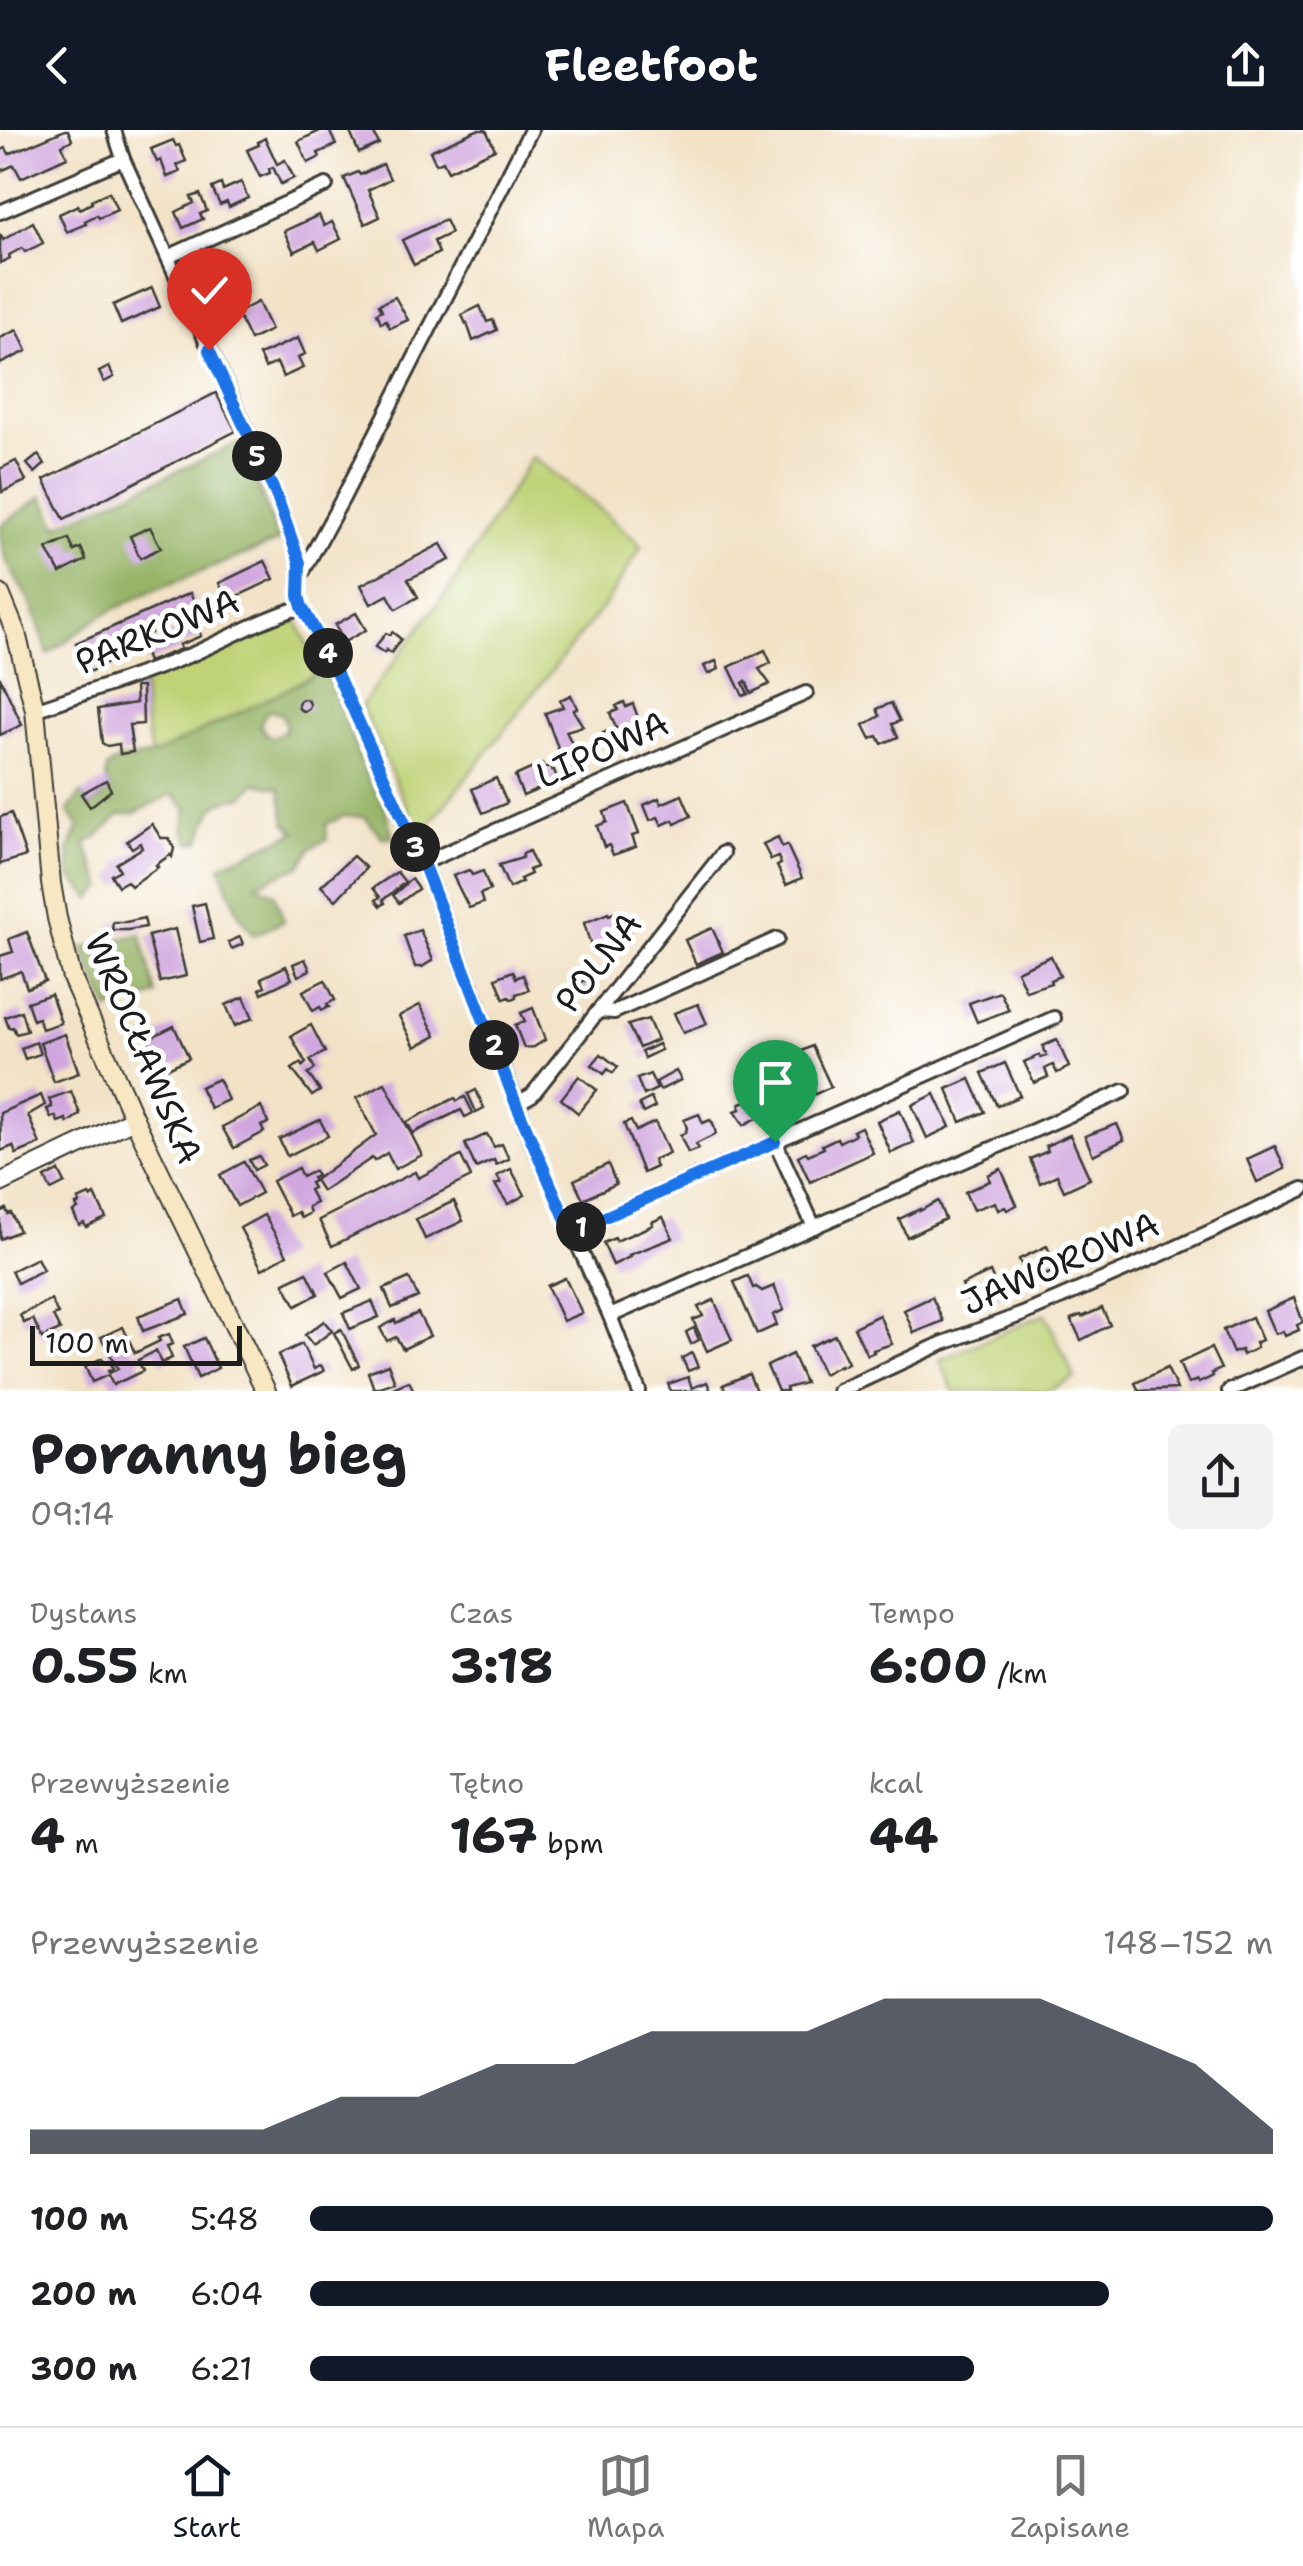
<!DOCTYPE html>
<html lang="pl">
<meta charset="utf-8">
<style>
:root{--surface:#fff;--page:#f2f2f2;--text:#202124;--muted:#757577;--line:#e0e0e0;--accent:#111827}
body{margin:0;font-family:"Shantell Sans",sans-serif;background:var(--page);color:var(--text);height:100vh;display:flex;flex-direction:column;font-size:38px;white-space:nowrap}
*{box-sizing:border-box;margin:0}
p{font-size:32px;color:var(--muted)}
.icon{flex:none;width:55px;height:55px;fill:none;stroke:currentColor;stroke-width:2;stroke-linecap:round;stroke-linejoin:round}
.map{position:relative;height:1261px;overflow:hidden}
.drawer{display:flex;flex-direction:column;background:var(--surface);flex:1}
.drawer>*{flex:none}
.scale{position:absolute;left:30px;bottom:25px;width:212px;box-sizing:border-box;padding-left:10px;border:5px solid #1c1c1c;border-top:0;font-size:28px;line-height:35px;white-space:nowrap;color:#1c1c1c;-webkit-text-stroke:8px #fff;paint-order:stroke}
.pin{position:absolute;display:grid;place-items:center;width:85px;height:85px;color:#fff;margin:-102px -42px;border-radius:50% 50% 50% 0;rotate:-45deg;box-shadow:0 0 10px #0007}
.pin .icon{rotate:45deg}
.km{position:absolute;width:50px;height:50px;margin:-25px;border-radius:50%;background:#222;color:#fff;font-size:28px;line-height:50px;text-align:center}
.round{display:grid;place-items:center;flex:none;width:105px;height:105px;border-radius:15px;background:var(--page)}
.summary{display:flex;align-items:center;justify-content:space-between;height:170px;padding:0 30px}
h1{font-size:55px;font-weight:700;line-height:75px}
.metrics{display:grid;grid-template-columns:repeat(3,1fr);gap:15px;height:170px;padding:10px 30px}
.metrics div{display:grid;align-content:center}
.metrics b{font-size:50px;font-weight:700}
.metrics small{font-size:28px;font-weight:400}
.metrics p{font-size:28px}
.chart{height:280px;padding:20px 30px}
.chart p{display:flex;justify-content:space-between}
.chart svg{width:100%;height:180px;margin-top:10px;fill:var(--accent);opacity:.7}
ul{padding:0 30px;list-style:none;font-size:32px}
li{display:grid;grid-template-columns:160px 120px 1fr;align-items:center;height:75px}
li i{height:25px;border-radius:12px;background:var(--accent)}
header{display:flex;justify-content:space-between;align-items:center;height:130px;padding:0 30px;background:var(--accent);color:#fff;font-size:45px;font-weight:700}
.dock{display:flex;justify-content:space-around;align-items:center;height:140px;border-top:2px solid var(--line);background:var(--surface);font-size:28px;color:var(--muted)}
.dock a{display:grid;justify-items:center;gap:5px}
.dock .active{color:var(--accent)}
.map>svg:first-child{display:block}
</style>
<header><svg class="icon" aria-label="back" viewBox="0 0 24 24"><path d="M15 5l-7 7 7 7"/></svg>Fleetfoot<svg class="icon" aria-label="share" viewBox="0 0 24 24"><path d="M12 15V3M7 8l5-5 5 5M5 13v7h14v-7"/></svg></header>
<div class="map">
<svg width="1303" height="1261" viewBox="0 0 1303 1261">
<rect width="100%" height="100%" fill="#fff"/>
<filter id="ink" filterUnits="userSpaceOnUse"><feTurbulence type="fractalNoise" baseFrequency=".01" numOctaves="2"/><feDisplacementMap in="SourceGraphic" scale="20" xChannelSelector="R" yChannelSelector="G"/><feConvolveMatrix kernelMatrix="1 2 1 2 8 2 1 2 1" color-interpolation-filters="sRGB"/></filter>
<filter id="wash" filterUnits="userSpaceOnUse"><feTurbulence type="fractalNoise" baseFrequency=".0048" numOctaves="4" result="noise"/><feDisplacementMap in="SourceGraphic" scale="40" xChannelSelector="R" yChannelSelector="G"/><feGaussianBlur stdDeviation="2.25" result="paint"/><feColorMatrix in="noise" values="0 0 0 0 0 0 0 0 0 0 0 0 0 0 0 0 0 1.4 0 .05"/><feComposite in="paint" operator="in"/></filter>
<g filter="url(#wash)">
<rect width="100%" height="100%" fill="#f2e2c6"/>
<g fill="#bfd276" stroke="#6e7749" stroke-width="2.5">
<path d="M532,327L605,383L642,416L608,470L420,706L361,576L452,455Z"/>
<path d="M296,487L320,546L152,628L146,599L143,552L221,522Z"/>
<path d="M1045,1184L1075,1248L1048,1261H954L940,1230Z"/>
</g>
<g fill="#97b467" stroke="#5a6842" stroke-width="2.5" fill-rule="evenodd">
<path d="M241,312L279,411L145,464L101,486L48,524C42,507 38,487 29,470C13,441 0,432 0,396L43,366L58,396Z"/>
<path d="M320,525L368,649L384,673L393,708L382,707L365,687L344,686L326,694L327,709L311,718L300,736L256,754L274,763L284,791L254,805L238,783L220,736L296,702L286,693L280,658L255,653L242,668C210,667 210,685 200,711L190,713L184,698L187,679L172,664L135,683L119,685L98,707L85,713L103,757L92,769L70,746L69,719L79,697L68,680L81,664L90,677L111,660L106,650L107,638L119,630L151,626L289,558L311,546ZM270,581L282,584L286,595L284,601L273,607L267,605L260,595L265,584Z"/>
<path d="M141,804L156,865L109,880L82,818Z"/>
</g>
<g id="blocks">
<g fill="#d0a8df">
<path d="M65,0H68L72,10L62,15L67,27L21,48L14,35L1,41L0,21L6,18L9,24Z"/>
<path d="M322,0H329L336,15L318,23L320,27L308,33L298,11Z"/>
<path d="M349,0H372L379,14L359,23Z"/>
<path d="M477,0H486L495,19L448,41L443,31L436,34L430,21Z"/>
<path d="M265,8L277,34L285,30L294,48L281,54L273,37L269,39L270,43L260,47L247,20L259,15L258,12Z"/>
<path d="M173,10L176,16L179,15L186,31L177,35L180,42L167,47L161,30L157,32L151,19Z"/>
<path d="M383,34L390,49L368,60L380,87L365,94L344,48L358,42L360,45Z"/>
<path d="M241,52L248,68L229,77L227,72L220,75L212,58L221,54L223,60Z"/>
<path d="M109,62L117,80L99,88L97,85L85,91L86,94L67,102L59,84L78,75L79,79L92,73L91,70Z"/>
<path d="M200,64L207,81L200,84L203,89L183,98L176,82L194,73L191,67Z"/>
<path d="M319,85L324,96L332,92L341,109L319,120L315,112L294,122L284,101Z"/>
<path d="M445,90L451,103L434,111L439,123L414,135L402,110Z"/>
<path d="M33,92L43,113L25,122L22,118L9,125L10,128L0,133V104L3,110Z"/>
<path d="M215,126L217,130L224,126L231,142L222,146L229,162L212,169L204,152L201,154L194,138Z"/>
<path d="M152,158L160,177L121,194L113,175Z"/>
<path d="M395,167L408,190L390,198L386,190L381,193L377,183L382,180L379,174Z"/>
<path d="M258,172L271,200L250,210L237,183Z"/>
<path d="M480,176L487,192L493,190L497,200L473,211L467,193L466,194L462,185Z"/>
<path d="M17,200L27,221L0,234V208Z"/>
<path d="M298,208L305,224L298,228L303,238L283,247L277,233L265,238L259,225Z"/>
<path d="M109,237L114,247L104,252L99,242Z"/>
<path d="M216,263L236,301L64,389L44,350Z"/>
<path d="M38,325L45,334L35,343L27,334Z"/>
<path d="M16,331L26,351L2,362L0,339Z"/>
<path d="M150,397L161,418L140,428L130,406Z"/>
<path d="M69,409L74,421L81,418L86,430L60,443L47,419Z"/>
<path d="M441,414L450,430L408,449L418,467L396,479L388,465L371,474L361,455Z"/>
<path d="M265,431L274,449L227,471L219,453Z"/>
<path d="M190,463L197,478L150,500L151,503L105,523L109,532L89,542L76,513Z"/>
<path d="M356,483L366,500L344,512L335,495Z"/>
<path d="M197,494L201,506L179,515L181,519L148,532L143,518Z"/>
<path d="M392,502L401,509L391,523L386,520L384,523L375,517L386,503L390,505Z"/>
<path d="M765,520L771,533L759,539L770,554L751,563L746,551L743,553L748,564L743,566L729,537Z"/>
<path d="M716,531L719,539L708,544L704,536Z"/>
<path d="M0,547L22,595L0,605Z"/>
<path d="M135,557H142L143,594L129,595L133,622L120,624L119,614L107,616L102,613L98,579L136,573Z"/>
<path d="M571,565L577,578L573,580L583,596L566,601L575,620L561,626L545,583L563,577L560,570Z"/>
<circle cx="304" cy="575" r="6"/>
<path d="M624,572L626,577L633,574L642,598L619,606L622,614L610,619L603,603L616,598L610,583L618,580L616,576Z"/>
<path d="M891,573L900,591L892,594L898,607L882,614L878,606L871,609L864,595L880,586L877,579Z"/>
<path d="M577,626L583,639L570,645L564,631Z"/>
<path d="M542,634L544,638L550,636L552,641L554,640L558,651L523,666L515,646Z"/>
<path d="M496,648L507,673L483,683L472,659Z"/>
<path d="M106,650L111,660L90,677L81,664Z"/>
<path d="M682,665L691,686L675,694L673,690L662,695L658,687L650,690L644,675L659,668L661,674Z"/>
<path d="M627,673L639,704L632,706L636,717L613,725L609,715L604,717L597,696L607,692L604,682Z"/>
<path d="M11,683L26,726L0,734V687Z"/>
<path d="M152,694L161,708H168L174,718L172,727L170,725L156,735L158,737L131,756L127,751L118,756L111,745L120,740L116,734L142,718L140,713L132,718L127,711Z"/>
<path d="M778,707L782,717L787,715L802,748L786,755L777,736L781,734L778,727L771,730L763,714Z"/>
<path d="M529,721L536,737L529,740L531,744L520,749L522,752L509,758L499,735L522,728L523,724Z"/>
<path d="M353,726L366,738L336,770L321,756Z"/>
<path d="M469,740L472,745L483,741L490,760L480,764L483,773L469,778L453,746Z"/>
<path d="M397,742L405,752L383,770L385,773L381,776L376,770L380,767L373,758Z"/>
<path d="M411,749L418,759L399,773L393,765Z"/>
<path d="M205,773L213,809L200,812L192,776Z"/>
<path d="M608,783L609,785L614,783L616,787L623,784L631,806L624,808L626,814L610,821L612,826L601,830L593,815L591,816L584,793Z"/>
<path d="M144,788L146,797L128,800H112L113,792H126Z"/>
<path d="M712,798L723,822L696,834L685,810Z"/>
<path d="M175,799L186,846L160,852L148,806Z"/>
<path d="M420,800L433,830L422,837H415L404,806Z"/>
<path d="M27,802L45,851L27,858L21,841L0,849V826L13,822L9,809Z"/>
<path d="M240,807L243,814L232,819L228,812Z"/>
<path d="M1051,826L1060,846L1050,850L1051,853L1026,861L1017,841Z"/>
<path d="M305,829L310,840L298,846L293,834Z"/>
<path d="M286,836L292,849L262,863L260,859L265,856L261,848Z"/>
<path d="M513,841L516,848L523,845L529,860L516,864V868L511,869L509,867L504,869L496,848Z"/>
<path d="M588,849L592,858L582,862L578,853Z"/>
<path d="M325,850L335,870L327,874L329,877L322,880L320,877L313,881L303,861Z"/>
<path d="M1000,862L1009,880L977,892L969,873Z"/>
<path d="M51,864L61,893L42,899L38,888L33,890L27,872Z"/>
<path d="M244,867L253,888L235,896L226,875Z"/>
<path d="M698,874L707,894L683,903L674,883Z"/>
<path d="M420,875L436,906L415,917L399,886Z"/>
<path d="M533,878L545,910L534,917L524,918L515,895L525,891L521,883Z"/>
<path d="M21,881L27,901L16,904L13,897L9,898L5,887Z"/>
<path d="M648,889L657,910L639,918L628,895Z"/>
<path d="M311,895L325,922L310,930L315,939L308,944L320,961L312,966L292,939L301,933L303,936L306,933L291,906Z"/>
<path d="M174,896L189,928L164,940L148,909Z"/>
<path d="M65,904L79,943L54,952L40,913Z"/>
<path d="M1057,910L1069,937L1057,943L1053,935L1045,939L1048,947L1034,953L1024,932L1040,925L1041,928L1047,926L1043,916Z"/>
<path d="M36,912L40,924L25,929L21,918Z"/>
<path d="M658,914L661,920L644,928L641,922Z"/>
<path d="M812,916L831,957L811,966L807,956L797,960L783,930Z"/>
<path d="M601,924L618,937L613,943L608,939L604,944L592,935Z"/>
<path d="M1005,933L1020,966L997,976L982,943Z"/>
<path d="M676,941L681,950L660,960L656,952Z"/>
<path d="M650,944L657,959L644,965L637,949Z"/>
<path d="M579,946L597,960L578,983L561,969Z"/>
<path d="M218,949L228,970L210,978L200,957Z"/>
<path d="M970,949L985,982L961,992L947,959Z"/>
<path d="M385,953L422,1025L395,1039L387,1023L374,1031L372,1028L322,1061L315,1050L376,1005L357,968Z"/>
<path d="M476,960L484,978L476,982L468,964Z"/>
<path d="M71,961L80,984L69,992L67,993L66,989L58,992L55,986L51,988L47,979L52,977L49,969Z"/>
<path d="M769,964L775,978L744,995L735,981L741,979L739,974L756,966L757,969Z"/>
<path d="M935,964L950,997L927,1008L912,975Z"/>
<path d="M41,965L45,975L28,985L40,1014L16,1024L13,1016L1,1021L0,983Z"/>
<path d="M465,967L473,983L465,987L461,980L413,1003L407,992L455,968L457,971Z"/>
<path d="M651,968L655,977L643,983L639,974Z"/>
<path d="M261,977L268,993L261,996L264,1002L234,1018L222,997Z"/>
<path d="M900,980L914,1013L891,1023L877,991Z"/>
<path d="M699,984L703,993L710,990L713,993L716,1004L696,1014L698,1019L688,1023L680,1005L685,1003L687,998L684,990Z"/>
<path d="M320,990L328,1006L287,1026L279,1009Z"/>
<path d="M631,991L636,1001L655,992L669,1023L653,1030L656,1037L643,1043L624,994Z"/>
<path d="M1117,994L1124,1010L1093,1025L1085,1006Z"/>
<path d="M861,997L873,1023L810,1052L798,1026L806,1022L808,1025L824,1018L822,1015L837,1008L839,1012L855,1004L853,1001Z"/>
<path d="M487,1004L494,1017L502,1014L509,1029L496,1035L494,1030L476,1038L465,1014Z"/>
<path d="M1070,1005L1090,1049L1064,1061L1057,1045L1040,1053L1030,1029L1048,1021L1046,1016Z"/>
<path d="M1275,1016L1285,1039L1257,1052L1247,1029Z"/>
<path d="M259,1026L264,1035L254,1040L249,1030Z"/>
<path d="M461,1026L471,1047L332,1116L319,1090L415,1042L418,1048Z"/>
<path d="M244,1032L261,1063L237,1076L220,1045Z"/>
<path d="M608,1034L616,1054L583,1069L574,1050Z"/>
<path d="M298,1038L302,1047L314,1041L317,1046L312,1048L314,1051L310,1053L313,1058L309,1060L316,1073L308,1077L310,1083L301,1088L298,1082L290,1086L272,1051Z"/>
<path d="M511,1039L525,1065L508,1074L495,1055L501,1053L497,1046Z"/>
<path d="M1001,1039L1017,1075L1007,1080L1005,1077L998,1080L995,1072L973,1080L965,1062L990,1051L988,1045Z"/>
<path d="M59,1041L65,1053L51,1060L45,1048Z"/>
<path d="M89,1065L91,1068L95,1065L106,1088L86,1097L84,1093L79,1095L73,1082L78,1079L76,1075L80,1073L78,1070Z"/>
<path d="M454,1071L463,1091L425,1109L416,1089Z"/>
<path d="M938,1071L945,1089L907,1107L899,1089L920,1079V1081Z"/>
<path d="M6,1079L8,1084L11,1083L19,1101L0,1109V1082Z"/>
<path d="M264,1085L287,1125L262,1139L240,1098Z"/>
<path d="M663,1087L673,1108L629,1125L630,1127L613,1135L603,1113L615,1108L616,1111L653,1095L652,1092Z"/>
<path d="M1047,1116L1057,1140L1029,1152L1019,1129Z"/>
<path d="M37,1128L43,1140L17,1153L11,1141Z"/>
<path d="M347,1132L361,1159L342,1168L328,1142Z"/>
<path d="M307,1142L318,1164L296,1176L284,1153Z"/>
<path d="M990,1142L1000,1165L972,1178L962,1155Z"/>
<path d="M748,1146L753,1158L756,1157L762,1161L774,1156L784,1180L773,1185L777,1195L757,1204L734,1152Z"/>
<path d="M409,1148L418,1167L392,1178L384,1159Z"/>
<path d="M565,1148L582,1183L563,1191L547,1156Z"/>
<path d="M932,1167L943,1191L914,1203L904,1180Z"/>
<path d="M1294,1168L1303,1192L1297,1195L1299,1200L1285,1206L1283,1201L1275,1204L1265,1181Z"/>
<path d="M182,1169L188,1184L143,1201L138,1186Z"/>
<path d="M51,1170L58,1184L53,1186L60,1200L42,1208L33,1189L24,1193L20,1185Z"/>
<path d="M714,1170L732,1210L707,1221L693,1190L703,1186L698,1177Z"/>
<path d="M372,1171L379,1187L350,1199L343,1183Z"/>
<path d="M1102,1178L1110,1195L1081,1210L1071,1189L1081,1185L1082,1187Z"/>
<path d="M418,1183L430,1206L403,1219L396,1207L387,1211L380,1198L395,1190L396,1193Z"/>
<path d="M879,1185L892,1214L873,1220L874,1222L867,1225L854,1197Z"/>
<path d="M1252,1187L1262,1210L1255,1213L1257,1218L1243,1225L1241,1220L1233,1223L1223,1200Z"/>
<path d="M324,1191L332,1201L313,1215L305,1205Z"/>
<path d="M123,1197L135,1223L160,1211L158,1208L169,1204L173,1214L167,1216L172,1228L161,1233L156,1221L138,1230L143,1241L113,1255L108,1245L92,1252L85,1236L102,1228L105,1233L110,1231L113,1238L108,1241L109,1243L118,1239L101,1207Z"/>
<path d="M694,1198L699,1210L691,1214L686,1202Z"/>
<path d="M341,1199L359,1235L353,1239L334,1203Z"/>
<path d="M835,1205L848,1233L840,1237V1235L823,1244L810,1216Z"/>
<path d="M204,1208L218,1238L198,1248L184,1217Z"/>
<path d="M302,1214L314,1239L321,1235L324,1241L292,1256L278,1225Z"/>
<path d="M1211,1218L1221,1239L1212,1243L1213,1246L1199,1253L1197,1250L1188,1254L1179,1233Z"/>
<path d="M692,1223L698,1237L688,1241L682,1228Z"/>
<path d="M792,1224L805,1253L786,1258L787,1261H778L767,1236Z"/>
<path d="M388,1234L395,1252L374,1259L368,1242Z"/>
<path d="M1167,1238L1177,1259L1139,1261L1135,1253Z"/>
<path d="M749,1244L756,1261H726L723,1255Z"/>
<path d="M688,1247L692,1258L707,1252L711,1261H671L668,1254Z"/>
<path d="M409,1251L414,1261H386Z"/>
</g>
</g>
</g>
<g filter="url(#ink)">
<use href="#blocks" fill-opacity="0" stroke="#3c3a36" stroke-width="2.5"/>
<g fill="none" stroke-linecap="round" stroke-linejoin="round">
<g stroke="#3c3a36" stroke-width="18">
<g id="minor">
<path d="M114,0L123,29L277,367L300,433L299,466L302,477L327,522L423,733L532,1013L610,1186L639,1261"/>
<path d="M0,82L123,29"/>
<path d="M168,127L326,55"/>
<path d="M302,443L343,368L531,0"/>
<path d="M35,580C89,561 143,545 195,523C231,507 264,488 302,477"/>
<path d="M423,733L806,563"/>
<path d="M598,881L614,882L777,809"/>
<path d="M516,974L532,965L723,723"/>
<path d="M775,1011L814,1097"/>
<path d="M571,1102L1054,888"/>
<path d="M610,1186L1124,961"/>
<path d="M839,1261L941,1214L1023,1184L1162,1124L1303,1059"/>
<path d="M1229,1261L1303,1228"/>
</g>
</g>
<g stroke="#3c3a36" stroke-width="22">
<path id="tertiary" d="M0,1053L134,989"/>
</g>
<g stroke="#3c3a36" stroke-width="22">
<path id="secondary" d="M0,464L16,503L35,580L51,753L57,788L72,848L134,989L266,1261"/>
</g>
<use href="#minor" stroke="#fff" stroke-width="12"/>
<use href="#tertiary" stroke="#fff" stroke-width="18"/>
<use href="#secondary" stroke="#f7e8c3" stroke-width="18"/>
</g>
</g>
<g fill="none" stroke-linecap="round" stroke-linejoin="round" filter="url(#ink)">
<g stroke="#fff" stroke-width="20">
<path id="route" d="M209,220L277,367L300,433L299,466L302,477L327,522L423,733L516,974L571,1102L775,1012"/>
</g>
<use href="#route" stroke="#1a73e8" stroke-width="12"/>
</g>
<g text-anchor="middle" dominant-baseline="central" stroke-width="10" stroke-linejoin="round" paint-order="stroke">
<g font-size="35" fill="#1c1c1c" stroke="#fff">
<text transform="translate(157 501) rotate(-22)">PARKOWA</text>
<text transform="translate(602 619) rotate(-24)">LIPOWA</text>
<text transform="translate(598 832) rotate(-52)">POLNA</text>
<text transform="translate(144 918) rotate(67)">WROCŁAWSKA</text>
<text transform="translate(1060 1133) rotate(-23)">JAWOROWA</text>
</g>
</g>
</svg>
<div class="scale">100 m</div>
<div class="pin" style="left:775px;top:1012px;background:#1e9e55"><svg class="icon" aria-label="arrive" viewBox="0 0 24 24"><path d="M6 21V4h12l-3 4 3 4H6"/></svg></div>
<div class="pin" style="left:209px;top:220px;background:#d93025"><svg class="icon" aria-label="check" viewBox="0 0 24 24"><path d="M5 12l5 5 9-10"/></svg></div>
<b class="km" style="left:581px;top:1097px">1</b>
<b class="km" style="left:494px;top:915px">2</b>
<b class="km" style="left:415px;top:717px">3</b>
<b class="km" style="left:328px;top:523px">4</b>
<b class="km" style="left:257px;top:326px">5</b>
</div>
<section class="drawer">
<div class="summary"><div><h1>Poranny bieg</h1><p>09:14</p></div><a class="round"><svg class="icon" aria-label="share" viewBox="0 0 24 24"><path d="M12 15V3M7 8l5-5 5 5M5 13v7h14v-7"/></svg></a></div>
<div class="metrics">
<div><p>Dystans</p><b>0.55<small> km</small></b></div>
<div><p>Czas</p><b>3:18</b></div>
<div><p>Tempo</p><b>6:00<small> /km</small></b></div>
</div>
<div class="metrics">
<div><p>Przewyższenie</p><b>4<small> m</small></b></div>
<div><p>Tętno</p><b>167<small> bpm</small></b></div>
<div><p>kcal</p><b>44</b></div>
</div>
<div class="chart"><p><span>Przewyższenie</span>148–152 m</p>
<svg viewBox="0 0 160 44" preserveAspectRatio="none"><path d="M0 44V38L10 38L20 38L30 38L40 30L50 30L60 22L70 22L80 14L90 14L100 14L110 6L120 6L130 6L140 14L150 22L160 38V44z"/></svg>
</div>
<ul>
<li><b>100 m</b>5:48<i style="width:100%"></i></li>
<li><b>200 m</b>6:04<i style="width:83%"></i></li>
<li><b>300 m</b>6:21<i style="width:69%"></i></li>
</ul>
</section>
<nav class="dock">
<a class="active"><svg class="icon" aria-label="home" viewBox="0 0 24 24"><path d="M3 11l9-7 9 7M6 9v11h12V9"/></svg>Start</a>
<a><svg class="icon" aria-label="map" viewBox="0 0 24 24"><path d="M3 6l6-2 6 2 6-2v14l-6 2-6-2-6 2zM9 4v14M15 6v14"/></svg>Mapa</a>
<a><svg class="icon" aria-label="saved" viewBox="0 0 24 24"><path d="M7 4h10v16l-5-4-5 4z"/></svg>Zapisane</a>
</nav>
